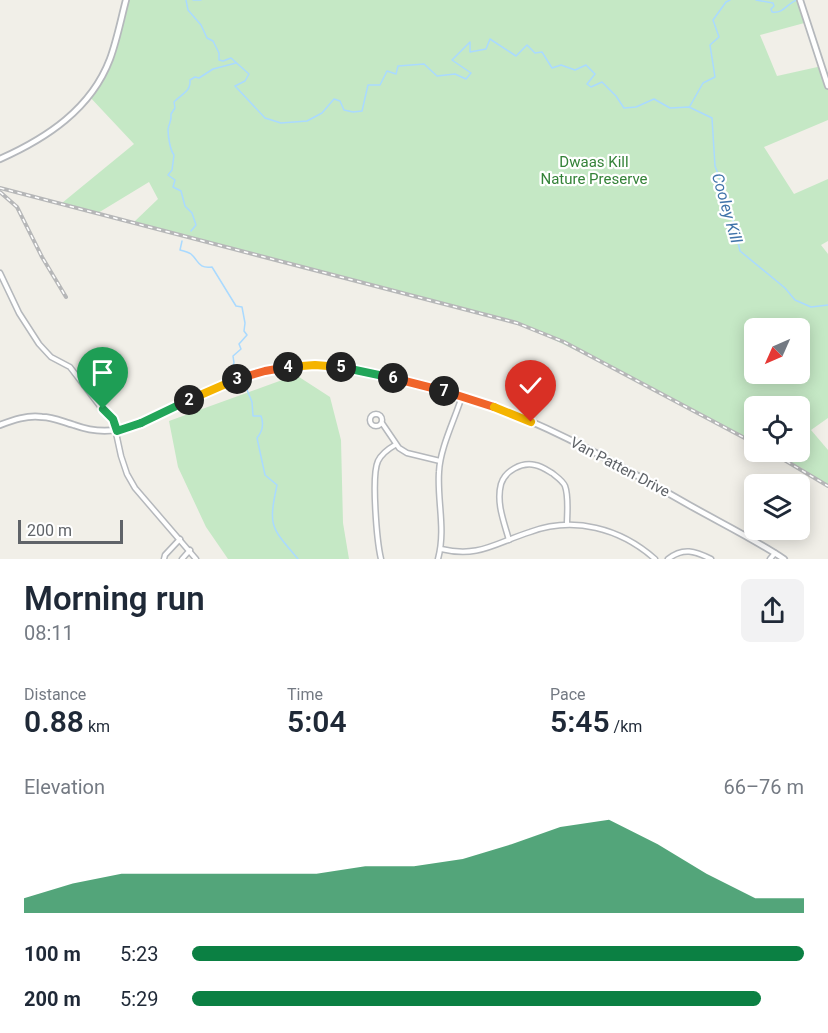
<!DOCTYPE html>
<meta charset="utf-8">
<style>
:root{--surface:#fff;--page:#f2f2f3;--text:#1f2937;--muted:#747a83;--accent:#0b8043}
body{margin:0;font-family:Roboto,sans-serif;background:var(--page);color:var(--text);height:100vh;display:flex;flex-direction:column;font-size:22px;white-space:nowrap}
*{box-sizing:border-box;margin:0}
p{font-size:20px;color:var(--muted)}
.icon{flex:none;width:33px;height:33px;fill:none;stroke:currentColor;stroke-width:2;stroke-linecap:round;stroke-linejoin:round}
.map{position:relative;height:559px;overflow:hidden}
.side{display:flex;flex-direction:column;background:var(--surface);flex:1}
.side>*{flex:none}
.needle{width:39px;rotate:225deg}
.tools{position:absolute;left:744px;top:318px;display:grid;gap:12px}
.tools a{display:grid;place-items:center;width:66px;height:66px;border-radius:9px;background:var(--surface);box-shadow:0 3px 15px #0003;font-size:30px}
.scale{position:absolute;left:18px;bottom:15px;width:105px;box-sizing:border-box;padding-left:6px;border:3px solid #5f6368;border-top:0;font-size:16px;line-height:21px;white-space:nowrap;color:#5f6368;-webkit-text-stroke:4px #fff;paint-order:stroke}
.pin{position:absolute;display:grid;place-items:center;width:51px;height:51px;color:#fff;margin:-62px -26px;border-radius:50% 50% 50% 0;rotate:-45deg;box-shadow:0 0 6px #0007}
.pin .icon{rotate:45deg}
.km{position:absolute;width:30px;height:30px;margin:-15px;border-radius:50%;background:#222;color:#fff;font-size:16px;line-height:30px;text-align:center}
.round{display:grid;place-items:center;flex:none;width:63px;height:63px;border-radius:9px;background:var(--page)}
.headline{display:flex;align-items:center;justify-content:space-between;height:102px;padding:0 24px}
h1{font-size:33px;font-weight:600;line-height:45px}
.figures{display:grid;grid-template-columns:repeat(3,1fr);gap:9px;height:102px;padding:6px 24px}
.figures div{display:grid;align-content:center}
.figures b{font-size:30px;font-weight:600}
.figures small{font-size:16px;font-weight:400}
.figures p{font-size:16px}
.chart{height:168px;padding:12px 24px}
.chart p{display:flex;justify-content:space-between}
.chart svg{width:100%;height:108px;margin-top:6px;fill:var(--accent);opacity:.7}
ul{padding:0 24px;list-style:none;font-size:20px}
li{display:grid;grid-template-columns:96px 72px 1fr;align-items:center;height:45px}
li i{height:15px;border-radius:8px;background:var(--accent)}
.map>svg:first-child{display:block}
</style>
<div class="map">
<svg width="828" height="559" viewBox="0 0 828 559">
<rect width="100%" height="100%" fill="#f1efe8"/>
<g fill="#c5e8c5" fill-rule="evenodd">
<path d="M126,0H799L808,22L760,35L777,76L822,66L828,85V120L764,147L794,194L828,179V241L821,245L828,254V418L811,430L828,450V486L800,467L771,452H800V406H754V443L655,389L528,327L134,222L158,199L149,182L98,213L62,203L134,144L88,95L108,67ZM754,328H800V374H754Z"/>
<path d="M296,375L330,397L341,440L343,523L349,559H228L206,527L178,467L169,421Z"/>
</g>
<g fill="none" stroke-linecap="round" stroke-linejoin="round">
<g stroke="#aadaff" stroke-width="1.5">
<path d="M186,0L188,10L201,25L207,38L213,41L219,53V60L223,61L231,58L249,74L245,81L235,86L265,118L281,123L307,121L322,113L334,99L340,101L344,110L353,112L362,111L368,85H380L387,71L396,74L398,66L424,64L437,76L455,74L466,79L471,73L452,60L470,42V52L486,49L490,39L516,56L527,45L535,53L542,52L552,68L561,65L575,70L586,65L595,74L587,84L591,87L602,82L616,96L624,108L636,107L654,99L670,108L689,107L712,118L715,166L729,202L740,251L785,288L795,300L811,307L828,305"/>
<path d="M193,0H201"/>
<path d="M756,0L773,3L774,6L771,9L772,12C784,14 787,3 797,0"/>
<path d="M690,106L703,83L715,77L710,45L719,37L713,20L726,2L730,0"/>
<path d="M191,231L196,225L192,213L185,206L181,191L173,187L175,180L168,175L172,170L174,155C170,150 168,136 168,129C169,123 172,121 171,114L175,108L174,102C181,94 191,92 190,80L195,77L199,78L213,69L236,63"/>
<path d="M182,241L180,250C184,251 188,252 191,254C199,261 198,269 212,267L236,306L242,307L245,323L244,331L247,335L239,344L241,349L233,356L234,363L232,367L234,373"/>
<path d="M243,380L252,402L253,416H261C264,424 262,432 257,438L265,475L277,485C268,527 271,527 298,559"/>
</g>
<g stroke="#b5b8bc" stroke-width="7">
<g id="minor">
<path d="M0,273L19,313L39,344L51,357L70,367L99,405L113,419L121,456L127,474L135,488L196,559"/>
<circle cx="376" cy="420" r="6"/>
<path d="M382,423L399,448L407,453L440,461"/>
<path d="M509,540C504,522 496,503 501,484C505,471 521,462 535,465C541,466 547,470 552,473C557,477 563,481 565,486C569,497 567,513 567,524"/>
<path d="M441,549C479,558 495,543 530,532C574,516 620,528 655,559"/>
<path d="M164,559L165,555L180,539"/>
<path d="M182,559L190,550"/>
<path d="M381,559C377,542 371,476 378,461C382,453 388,449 395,445"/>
<path d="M438,559C446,529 437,501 439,472C440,448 455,419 462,396"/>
<path d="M668,559C683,547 695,551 711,559"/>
<path d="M770,559L775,553"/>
</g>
</g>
<g stroke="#b5b8bc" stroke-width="8">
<g id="tertiary">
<path d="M800,0L828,86"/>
<path d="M0,159C47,138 91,109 110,59C117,40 121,19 126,0"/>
<path d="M0,425C13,420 27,415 42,417C53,417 63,422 74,425C96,433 113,432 135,426C182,405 230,374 282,367C328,362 368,371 412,383C443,391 473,399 503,410C568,435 629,471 689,505C721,523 754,539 784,559"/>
</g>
</g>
<use href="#minor" stroke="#fff" stroke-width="4"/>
<use href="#tertiary" stroke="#fff" stroke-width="4.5"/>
<g stroke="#b6b7b8" stroke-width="4">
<g id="rail">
<path d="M0,188L517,323L564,342L754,443"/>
<path d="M0,192L17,207L42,257L66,297"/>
<path d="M771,452L828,486"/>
</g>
</g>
<use href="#rail" stroke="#fff" stroke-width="1.5" stroke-dasharray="4.5" stroke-linecap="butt"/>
</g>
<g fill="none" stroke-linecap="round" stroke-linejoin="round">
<g stroke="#fff" stroke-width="12">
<path id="split-1" d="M103,409L113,419L117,431L141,423"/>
</g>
<g stroke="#fff" stroke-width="12">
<path id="split-2" d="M141,423L189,400"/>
</g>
<g stroke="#fff" stroke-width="12">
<path id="split-3" d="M189,400L237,379"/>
</g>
<g stroke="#fff" stroke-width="12">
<path id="split-4" d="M237,379L265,371L288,367"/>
</g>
<g stroke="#fff" stroke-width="12">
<path id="split-5" d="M288,367L315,365L341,367"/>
</g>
<g stroke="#fff" stroke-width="12">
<path id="split-6" d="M341,367L393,378"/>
</g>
<g stroke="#fff" stroke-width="12">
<path id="split-7" d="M393,378L444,391"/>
</g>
<g stroke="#fff" stroke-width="12">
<path id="split-8" d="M444,391L494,407"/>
</g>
<g stroke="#fff" stroke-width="12">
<path id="split-9" d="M494,407L531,422"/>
</g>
<use href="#split-1" stroke="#22a559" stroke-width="8"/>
<use href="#split-2" stroke="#22a559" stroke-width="8"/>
<use href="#split-3" stroke="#f5b400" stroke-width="8"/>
<use href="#split-4" stroke="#f0652b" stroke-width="8"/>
<use href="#split-5" stroke="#f5b400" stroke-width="8"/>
<use href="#split-6" stroke="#22a559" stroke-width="8"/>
<use href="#split-7" stroke="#f0652b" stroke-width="8"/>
<use href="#split-8" stroke="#f0652b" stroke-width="8"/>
<use href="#split-9" stroke="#f5b400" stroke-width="8"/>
</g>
<g text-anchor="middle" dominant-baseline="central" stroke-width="4.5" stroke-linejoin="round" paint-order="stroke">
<g font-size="15" fill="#348238" stroke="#fff">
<text x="594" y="162">Dwaas Kill<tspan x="594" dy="17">Nature Preserve</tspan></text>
</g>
<g font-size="15" fill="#5f6368" stroke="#fff">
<text transform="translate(620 467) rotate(28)">Van Patten Drive</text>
</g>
<g font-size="16" font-style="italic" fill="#4174aa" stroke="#fff">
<text transform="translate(727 208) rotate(74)">Cooley Kill</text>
</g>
</g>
</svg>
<div class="tools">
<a><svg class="needle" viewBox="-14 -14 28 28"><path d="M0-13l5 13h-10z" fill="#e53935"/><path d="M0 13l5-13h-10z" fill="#747a83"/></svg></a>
<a><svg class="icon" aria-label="locate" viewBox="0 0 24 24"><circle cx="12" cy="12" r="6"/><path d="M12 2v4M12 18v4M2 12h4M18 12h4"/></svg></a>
<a><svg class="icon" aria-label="layers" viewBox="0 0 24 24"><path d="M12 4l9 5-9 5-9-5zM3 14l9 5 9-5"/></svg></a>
</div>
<div class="scale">200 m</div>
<div class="pin" style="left:103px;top:409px;background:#1e9e55"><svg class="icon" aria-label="arrive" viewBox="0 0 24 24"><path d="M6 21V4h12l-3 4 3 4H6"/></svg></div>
<div class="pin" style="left:531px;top:422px;background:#d93025"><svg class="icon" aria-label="check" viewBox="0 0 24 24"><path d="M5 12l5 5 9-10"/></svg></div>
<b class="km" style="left:189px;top:400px">2</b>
<b class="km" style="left:237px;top:379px">3</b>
<b class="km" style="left:288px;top:367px">4</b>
<b class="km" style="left:341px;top:367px">5</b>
<b class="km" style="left:393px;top:378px">6</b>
<b class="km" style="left:444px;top:391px">7</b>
</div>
<section class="side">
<div class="headline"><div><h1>Morning run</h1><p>08:11</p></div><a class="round"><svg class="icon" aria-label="share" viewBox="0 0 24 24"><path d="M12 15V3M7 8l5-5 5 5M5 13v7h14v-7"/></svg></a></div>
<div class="figures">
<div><p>Distance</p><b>0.88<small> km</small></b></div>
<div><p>Time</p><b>5:04</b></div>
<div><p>Pace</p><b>5:45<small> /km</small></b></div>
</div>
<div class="chart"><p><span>Elevation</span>66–76 m</p>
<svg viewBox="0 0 160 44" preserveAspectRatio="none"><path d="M0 44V38L10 32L20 28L30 28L40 28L50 28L60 28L70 25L80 25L90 22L100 16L110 9L120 6L130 16L140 28L150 38L160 38V44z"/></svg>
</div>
<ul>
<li><b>100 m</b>5:23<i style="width:100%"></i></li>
<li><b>200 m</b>5:29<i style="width:93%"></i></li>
</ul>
</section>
